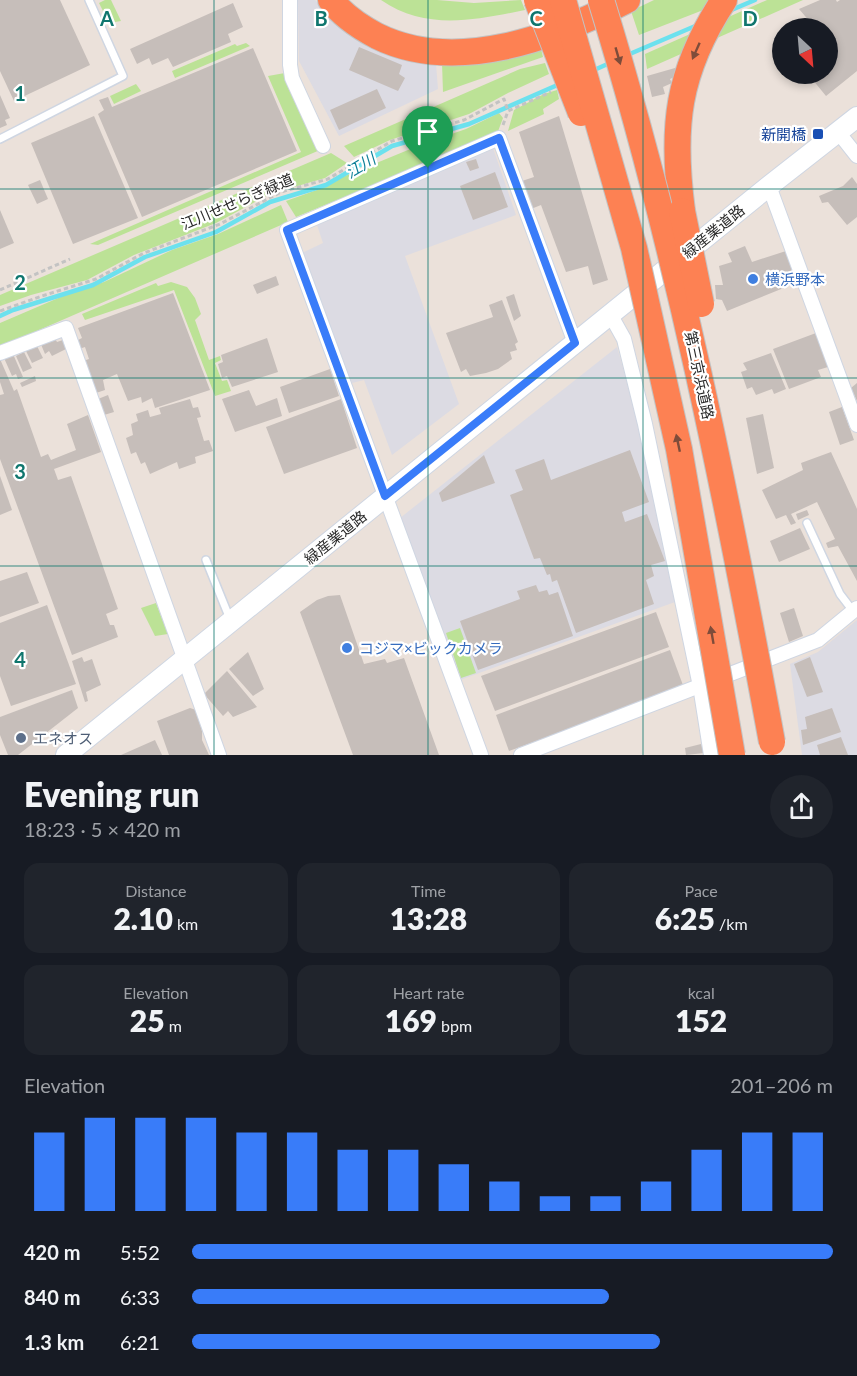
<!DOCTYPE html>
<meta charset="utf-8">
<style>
:root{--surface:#171b24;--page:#20242c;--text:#f1f3f6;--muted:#9ea1a6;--accent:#397cf9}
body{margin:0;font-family:Lato,"Noto Sans JP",sans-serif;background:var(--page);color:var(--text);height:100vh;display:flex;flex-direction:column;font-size:22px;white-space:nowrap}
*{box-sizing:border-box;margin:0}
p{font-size:20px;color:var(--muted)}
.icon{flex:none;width:33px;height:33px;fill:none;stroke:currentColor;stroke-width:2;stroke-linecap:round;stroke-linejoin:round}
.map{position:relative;height:755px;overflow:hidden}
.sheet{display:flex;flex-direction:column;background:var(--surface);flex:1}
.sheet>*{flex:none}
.needle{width:39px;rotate:154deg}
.buttons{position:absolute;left:772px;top:18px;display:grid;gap:12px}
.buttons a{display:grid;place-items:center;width:66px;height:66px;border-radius:50%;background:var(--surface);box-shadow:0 3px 9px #0003;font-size:30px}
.pin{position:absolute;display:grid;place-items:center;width:51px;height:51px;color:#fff;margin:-62px -26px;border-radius:50% 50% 50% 0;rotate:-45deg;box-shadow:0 0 6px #0007}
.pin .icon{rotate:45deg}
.round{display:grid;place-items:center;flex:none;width:63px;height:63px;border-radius:32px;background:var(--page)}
.head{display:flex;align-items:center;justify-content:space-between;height:102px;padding:0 24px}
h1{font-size:33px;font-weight:800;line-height:45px}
.stats{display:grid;grid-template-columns:repeat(3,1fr);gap:9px;height:102px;padding:6px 24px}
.stats div{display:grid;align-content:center;border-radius:15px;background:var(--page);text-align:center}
.stats b{font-size:30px;font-weight:800}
.stats small{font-size:16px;font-weight:400}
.stats p{font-size:16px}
.chart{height:168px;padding:12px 24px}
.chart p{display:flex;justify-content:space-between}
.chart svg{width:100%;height:108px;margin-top:6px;stroke:var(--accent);stroke-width:6}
ul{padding:0 24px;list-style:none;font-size:20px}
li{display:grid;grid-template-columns:96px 72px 1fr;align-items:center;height:45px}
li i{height:15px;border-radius:8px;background:var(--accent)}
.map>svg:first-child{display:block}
</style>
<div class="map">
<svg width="857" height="755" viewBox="0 0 857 755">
<rect width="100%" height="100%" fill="#ebe1da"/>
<g fill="#dcdbe3">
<path d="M298,0H315L341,26L436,64L438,89L339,136L299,61Z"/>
<path d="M493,148L516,215L405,256L459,404L392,455L364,380L352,383L302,253L323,243L317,225Z"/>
<path d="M617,347L635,410L675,602L460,680L400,518Z"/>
<path d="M857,620V755H802L790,664L818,652Z"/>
</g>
<g fill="#bce296">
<path d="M105,0H111L121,21L109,23L99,3Z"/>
<path d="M381,0H437L474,3L521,0L525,10C475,20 426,31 381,0Z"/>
<path d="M654,0H729L639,35L631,11Z"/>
<path d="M767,0H803L647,69L645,54Z"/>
<path d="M246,43L250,46L175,78L172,71L235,44L237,46Z"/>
<path d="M541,49L543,57L443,92L442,63Z"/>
<path d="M545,63L549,74L508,93L469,114L390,140L354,157L344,146L520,69Z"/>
<path d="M285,73L320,150L98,245L90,244L301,152L268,76Z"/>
<path d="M136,84L141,91L114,104L110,96Z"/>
<path d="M557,90L559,99L543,109L544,114L508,131L514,110L544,94Z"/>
<path d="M499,113L503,118L497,134L296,217L286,201L328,186L340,178L425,143L466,129Z"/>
<path d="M331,153L347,163L325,178L270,194L216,223L134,255L87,280L31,295L0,306V295Z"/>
<path d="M281,205L288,222L0,347V323L70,293L104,282L172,250L218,234Z"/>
<path d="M171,282L187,287L195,298L201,314L195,320L209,360L220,356L221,360L215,363L222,381L227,380L231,391L215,396L174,290L85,320L82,314L156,283L158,286Z"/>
<path d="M156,603L168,634L155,636L141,608Z"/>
<path d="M460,628L476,673L461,678L446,633Z"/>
</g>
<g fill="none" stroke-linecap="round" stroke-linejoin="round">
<g stroke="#6ce1ee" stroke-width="4.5">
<path d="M729,11L755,0"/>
<path d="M625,56L700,24"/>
<path d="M592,71L612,62"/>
<path d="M0,316L13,310L93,285L145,257L216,232L270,202L326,185L392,146L469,124L562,83"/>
</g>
</g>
<g fill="#c6beba">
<path d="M0,0H60L90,65L14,101L0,71Z"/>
<path d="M820,0H836L837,2L840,0H857V71L826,96L808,74H828V28H805L811,23L799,9Z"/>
<path d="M233,3L243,27L228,34L231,42L173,67L168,58L152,65L149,58L137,64L130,49Z"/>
<path d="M359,47L402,65L399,74L405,78L398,91L349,70Z"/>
<path d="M253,48L297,151L142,217L98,114L104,110L99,100L108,97L112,107Z"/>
<path d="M675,68L677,76L670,79L672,83L663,87L665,94L652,97L647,76Z"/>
<path d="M377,89L386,108L339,130L330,110Z"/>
<path d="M0,95L10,118L5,120L7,125L0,128Z"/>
<path d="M94,116L138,218L73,244L31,143Z"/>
<path d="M559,116L608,280L593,285L588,266L566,272L541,205L531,209L522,181L534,177L519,132Z"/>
<path d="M476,159L479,168L470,171L466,162Z"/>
<path d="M495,172L508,207L473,220L460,186Z"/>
<path d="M852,177L857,184V217L847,225L828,202L822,203L819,196L843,186Z"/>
<path d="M40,180L48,199L37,204L28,185Z"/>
<path d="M0,210L14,243L0,249Z"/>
<path d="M745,246L752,262L786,251L796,283L727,311L722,300L716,299L715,285H723L719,266L732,262L728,253Z"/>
<path d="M276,276L279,285L257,294L253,285Z"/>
<path d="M173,293L210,390L155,408L152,398L142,403L141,397L128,401L117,374L103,380L105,390L96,393L83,361L89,359L85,347L79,349L76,341L82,338L78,328Z"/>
<path d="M514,294L521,316L514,321L506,297Z"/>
<path d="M502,300L518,342L515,344L517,350L510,352L512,359L498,369L486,373L470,376L466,369L461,372L446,333L493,317L489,305Z"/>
<path d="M816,333L828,367L818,370L821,377L789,389L773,349Z"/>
<path d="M54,337L57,342L63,340L68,348L52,356L49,351L45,354L40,342Z"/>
<path d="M267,338L278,372L232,387L227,376L222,378L218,364L223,362L221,355Z"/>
<path d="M36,344L43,358L32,363L25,349Z"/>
<path d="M24,352L32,368L23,372L16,356Z"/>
<path d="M771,353L786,389L774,394L772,389L756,395L752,387L747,389L741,372L747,370L743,363Z"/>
<path d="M13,354L23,377L18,379L16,374L12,376L4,358Z"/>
<path d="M0,359L14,391L17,389L41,457L48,454L51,460L76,450L67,424L88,415L101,452L54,469L58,480L71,476L118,609L106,614L110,625H114L118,637L72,655L0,459V395L4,394L0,382Z"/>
<path d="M330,369L339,396L289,413L280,387Z"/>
<path d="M35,376L36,381L22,387L20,383Z"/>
<path d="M857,383V401L851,388Z"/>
<path d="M249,390L256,406L277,398L282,416L235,432L222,399Z"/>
<path d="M108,395L114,412L104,415L98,399Z"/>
<path d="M190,399L193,408L198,407L201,417L197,418L204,441L209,440L213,451L195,457L196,463L179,469L177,462L150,474L145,462L141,464L136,452L131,454L126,438L133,435L131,424L138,421L136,414L148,410L150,417L161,414L159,408Z"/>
<path d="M341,399L357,448L284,474L266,427Z"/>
<path d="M842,407L854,440L840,445L829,412Z"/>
<path d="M763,414L774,468L757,474L746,418Z"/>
<path d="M630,450L649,502L622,512L625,522L647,514L665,561L651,565L654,576L646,580L654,604L576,633L557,580L552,582L550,574L547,575L540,558L534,559L510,495L523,490L515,470L544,459L551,480Z"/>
<path d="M831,452L857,509V581L838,546L828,548L826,543L835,539L817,502L791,514L796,523L791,525L786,515L776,519L762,490L803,470L801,463Z"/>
<path d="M484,455L495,483L442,502L439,493Z"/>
<path d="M0,476L12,510L0,515Z"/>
<path d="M807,510L809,515L798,520L796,514Z"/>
<path d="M800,528L810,549L779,562L770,541Z"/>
<path d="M27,572L39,603L0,617V581Z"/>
<path d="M536,585L539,592L547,590L549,595L558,592L573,636L478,670L460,621L520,599L517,591Z"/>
<path d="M340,595L364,664L385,659L387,663L404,658L439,755H353L300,612L317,600L328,596Z"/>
<path d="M47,605L76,684L11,706L0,676V623Z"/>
<path d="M794,608L803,636L789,642L780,613Z"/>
<path d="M656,612L669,647L495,711L481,676Z"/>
<path d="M670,650L684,688L509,751L496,715Z"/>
<path d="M248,652L264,689L253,696L229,669Z"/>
<path d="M82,657L84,662L92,659L101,685L86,692L88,701L85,702L72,661Z"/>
<path d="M810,657L823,692L807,697L794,664Z"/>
<path d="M227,671L257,707L233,717L228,711L223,716L204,694Z"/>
<path d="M72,690L78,708L18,755H8L0,735V717Z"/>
<path d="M190,708L196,710L202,731V740L209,755H169L157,721Z"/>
<path d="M832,708L841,732L803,745L801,730L807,729L805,717Z"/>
<path d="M841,737L848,755H820L817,745Z"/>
<path d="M155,740L162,755H121Z"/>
<path d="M701,744L704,753L686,755L685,748Z"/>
</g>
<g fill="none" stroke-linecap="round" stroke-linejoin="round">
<g stroke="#cfd6e2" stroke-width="10">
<g id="lane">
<path d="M0,139L123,76L89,0"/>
<path d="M807,523L840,594L853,611"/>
<path d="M206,560L230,619"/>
</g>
</g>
<g stroke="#cfd6e2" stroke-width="16">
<g id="street">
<path d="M290,0V65L292,78L323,146"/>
<path d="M838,132L857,156"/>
<path d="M769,186L857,425"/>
<path d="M610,314L624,339L645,424L700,686L711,755"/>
<path d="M0,353L66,328L219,755"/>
<path d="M481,755L287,230L499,138L575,343"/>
<path d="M521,755L818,640L857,608"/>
</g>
</g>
<g stroke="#cfd6e2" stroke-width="22">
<path id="secondary" d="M66,755L769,186L857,117"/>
</g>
<g stroke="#c3c3c3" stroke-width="28">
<g id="highway">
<path d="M331,0C343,16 360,27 377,36C456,75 555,37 627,0"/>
<path d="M682,211C671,127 677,72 724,0"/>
</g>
</g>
<g stroke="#c3c3c3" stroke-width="3" stroke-dasharray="4.5 3" stroke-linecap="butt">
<path d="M503,125L508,111"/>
<path d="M0,290L70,259"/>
<path d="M0,311L42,296L96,279L144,253L220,224L281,192L328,179L392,141L464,120L504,99L508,111L551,92"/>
</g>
<use href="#lane" stroke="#fff" stroke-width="7"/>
<use href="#street" stroke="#fff" stroke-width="14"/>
<use href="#secondary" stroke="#fff" stroke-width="20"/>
<use href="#highway" stroke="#fd8153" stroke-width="26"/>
<g stroke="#c3c3c3" stroke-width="28" stroke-linecap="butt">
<g id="highway-bridge">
<path d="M537,0L581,113"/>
<path d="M563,0L634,248L679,449L732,755"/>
<path d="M601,0C676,243 726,492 772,742"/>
<path d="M682,211L701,304"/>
</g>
</g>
<use href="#highway-bridge" stroke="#fd8153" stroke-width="26"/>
</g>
<defs><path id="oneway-solid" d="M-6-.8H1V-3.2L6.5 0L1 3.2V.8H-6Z" transform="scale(1.5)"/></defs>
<g fill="#7e4c3a">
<use href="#oneway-solid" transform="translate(696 51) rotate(114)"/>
<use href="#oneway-solid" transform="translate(618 56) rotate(74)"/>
<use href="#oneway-solid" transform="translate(678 443) rotate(-102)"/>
<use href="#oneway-solid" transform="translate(712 635) rotate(-100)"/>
</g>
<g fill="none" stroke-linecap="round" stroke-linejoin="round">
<g stroke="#fff" stroke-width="12">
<path id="route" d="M499,138L575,343L385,496L287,230Z"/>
</g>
<use href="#route" stroke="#397cf9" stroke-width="8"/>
</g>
<path fill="none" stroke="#0f766e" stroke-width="1.5" stroke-opacity="0.55" d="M214,0V755M428,0V755M643,0V755M0,189H857M0,378H857M0,566H857"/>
<rect fill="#1a4fb4" stroke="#fff" stroke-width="2" x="812" y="128" width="12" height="12" rx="3"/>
<g fill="#3f7fe0" stroke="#fff" stroke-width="2">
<circle cx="753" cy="279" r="6"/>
<circle cx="347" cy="648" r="6"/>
</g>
<circle fill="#5c6f8a" stroke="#fff" stroke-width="2" cx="21" cy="738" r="6"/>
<g text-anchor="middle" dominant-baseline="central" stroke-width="4.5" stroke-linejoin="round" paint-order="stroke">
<g font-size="15" fill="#164399" stroke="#fff" text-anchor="end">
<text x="806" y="134">新開橋</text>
</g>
<g font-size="15" fill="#292929" stroke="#fff">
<text transform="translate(237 201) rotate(-23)">江川せせらぎ緑道</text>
<text transform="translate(713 231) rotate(-39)">緑産業道路</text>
<text transform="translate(700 375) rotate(78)">第三京浜道路</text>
<text transform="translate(335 537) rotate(-39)">緑産業道路</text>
</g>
<g font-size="15" fill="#366cbe" stroke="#fff" text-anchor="start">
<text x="765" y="279">横浜野本</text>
<text x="359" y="648">コジマ×ビックカメラ</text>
</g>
<g font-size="15" fill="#4e5e75" stroke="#fff" text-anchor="start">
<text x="33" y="738">エネオス</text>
</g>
<g font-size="16" font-style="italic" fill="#0e7f98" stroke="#fff">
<text transform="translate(360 165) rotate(-31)">江川</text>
</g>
</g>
<g font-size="20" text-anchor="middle" font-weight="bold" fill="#0f766e" stroke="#fff" stroke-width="4.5" stroke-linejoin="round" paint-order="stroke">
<text x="107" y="26">A</text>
<text x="321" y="26">B</text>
<text x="536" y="26">C</text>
<text x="750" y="26">D</text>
<text x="20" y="101">1</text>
<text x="20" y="290">2</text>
<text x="20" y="479">3</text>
<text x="20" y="667">4</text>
</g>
</svg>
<div class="buttons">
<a><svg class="needle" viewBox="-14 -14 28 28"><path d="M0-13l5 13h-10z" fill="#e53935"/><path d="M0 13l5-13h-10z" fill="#9ea1a6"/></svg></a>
</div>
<div class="pin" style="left:428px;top:168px;background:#1e9e55"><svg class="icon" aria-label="arrive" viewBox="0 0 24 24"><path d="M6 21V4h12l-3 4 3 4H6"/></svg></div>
</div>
<section class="sheet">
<div class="head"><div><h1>Evening run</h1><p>18:23 · 5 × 420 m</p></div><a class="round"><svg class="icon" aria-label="share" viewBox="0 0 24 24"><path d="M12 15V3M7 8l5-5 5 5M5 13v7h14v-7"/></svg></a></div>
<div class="stats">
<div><p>Distance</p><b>2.10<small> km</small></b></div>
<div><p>Time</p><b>13:28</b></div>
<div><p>Pace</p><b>6:25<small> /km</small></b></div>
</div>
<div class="stats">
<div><p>Elevation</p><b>25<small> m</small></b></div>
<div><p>Heart rate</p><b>169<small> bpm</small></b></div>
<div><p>kcal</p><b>152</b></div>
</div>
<div class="chart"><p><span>Elevation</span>201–206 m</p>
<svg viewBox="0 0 160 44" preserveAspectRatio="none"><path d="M5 44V12M15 44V6M25 44V6M35 44V6M45 44V12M55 44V12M65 44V19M75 44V19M85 44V25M95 44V32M105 44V38M115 44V38M125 44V32M135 44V19M145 44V12M155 44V12"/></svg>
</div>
<ul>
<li><b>420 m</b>5:52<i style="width:100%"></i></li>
<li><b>840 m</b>6:33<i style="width:65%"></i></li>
<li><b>1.3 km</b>6:21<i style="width:73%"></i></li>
</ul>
</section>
